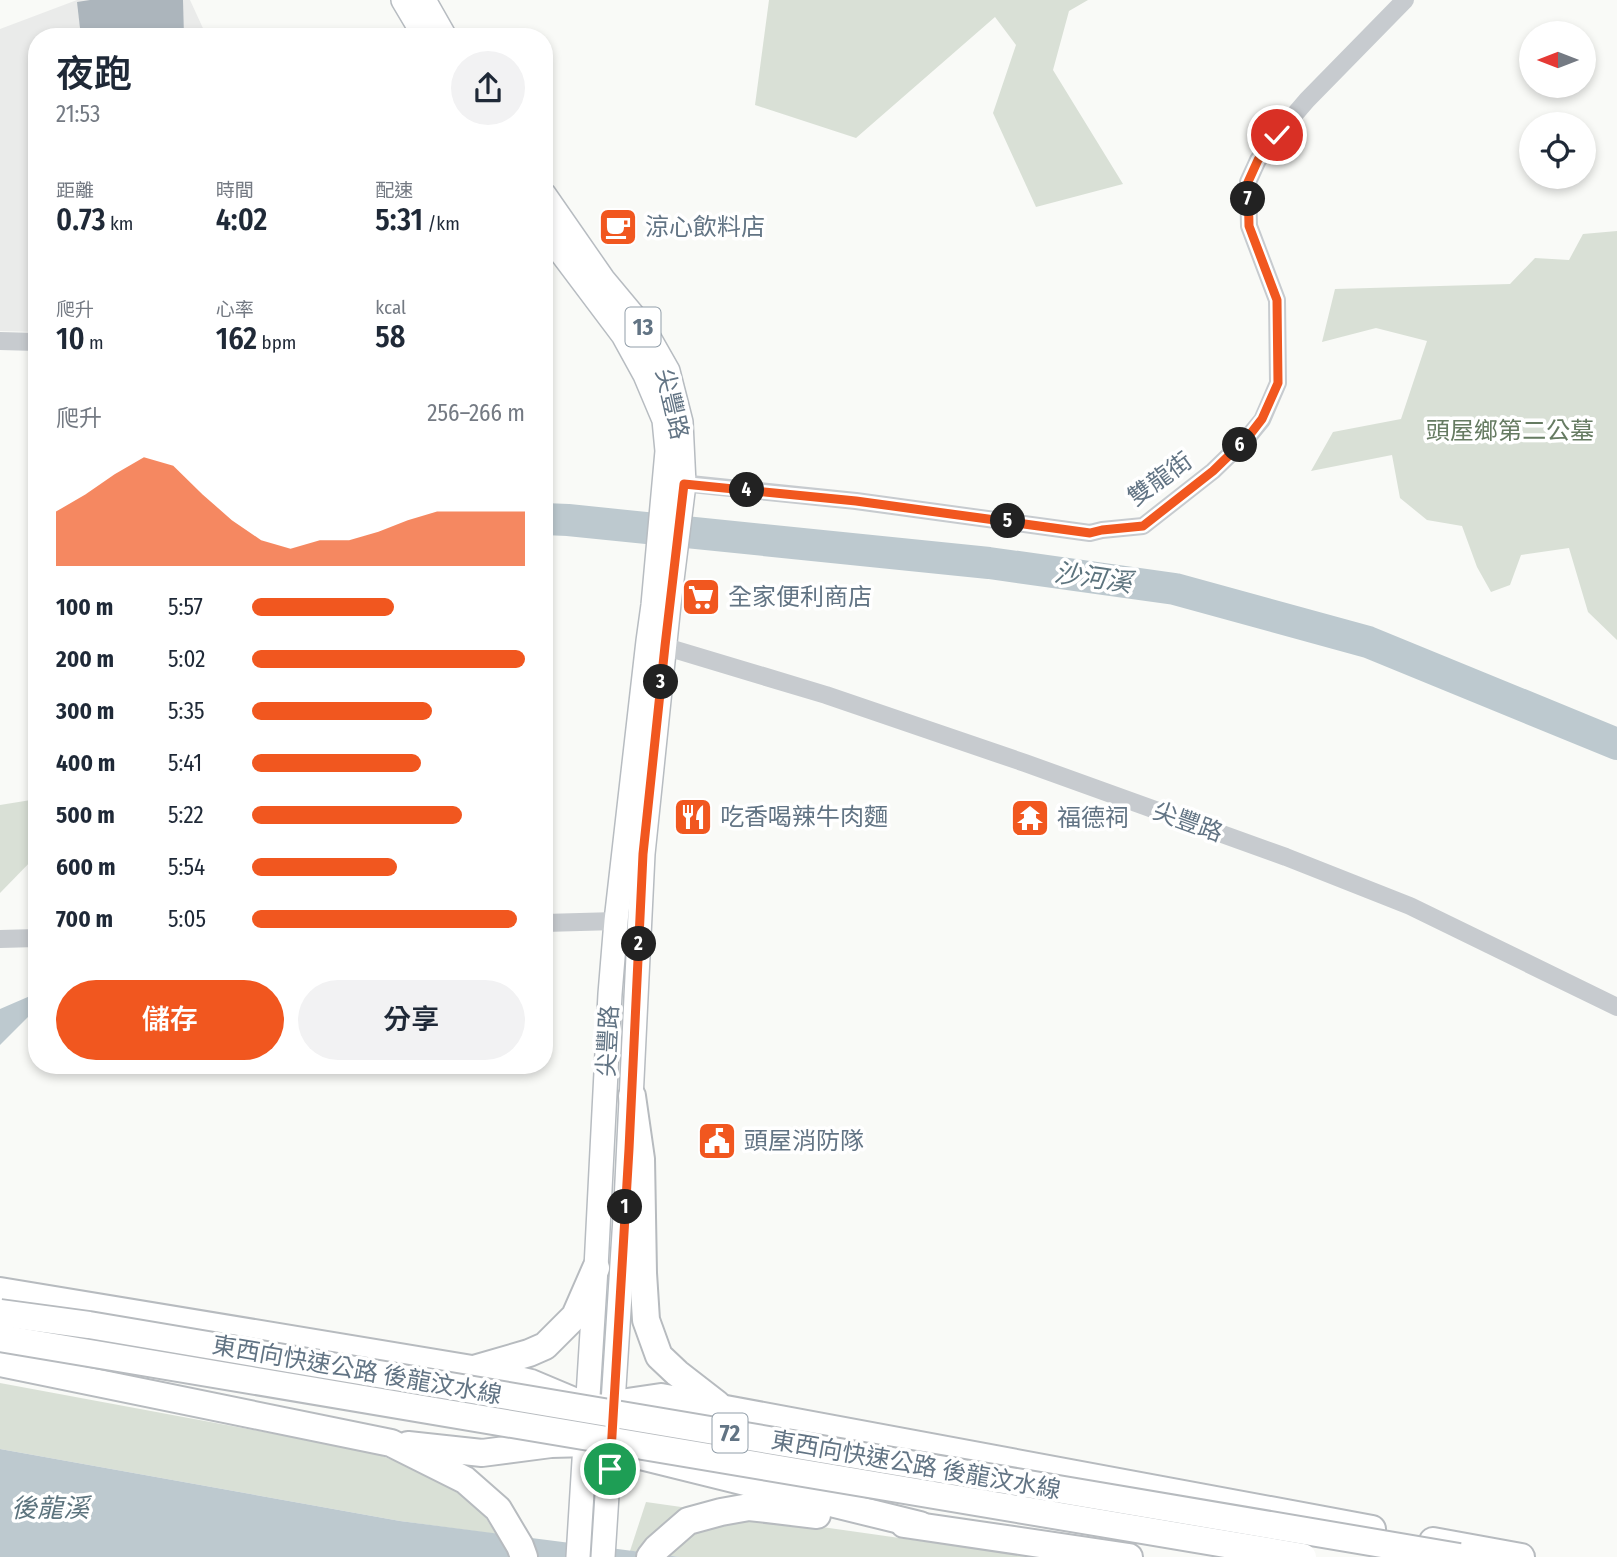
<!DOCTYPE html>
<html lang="zh-TW">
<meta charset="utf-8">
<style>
:root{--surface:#fff;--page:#f2f2f3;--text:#1f2937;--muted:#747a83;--accent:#f1571f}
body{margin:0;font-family:"Fira Sans Condensed","Noto Sans TC",sans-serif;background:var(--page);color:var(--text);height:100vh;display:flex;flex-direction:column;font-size:26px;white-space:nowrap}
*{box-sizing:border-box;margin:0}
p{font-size:23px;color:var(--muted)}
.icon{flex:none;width:38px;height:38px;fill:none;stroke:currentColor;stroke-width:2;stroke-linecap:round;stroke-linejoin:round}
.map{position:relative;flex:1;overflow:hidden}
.sheet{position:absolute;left:28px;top:28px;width:525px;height:1046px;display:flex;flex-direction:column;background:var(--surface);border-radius:28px;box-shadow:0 4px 10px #0003}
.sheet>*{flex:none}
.needle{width:46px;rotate:270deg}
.tools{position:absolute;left:1519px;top:21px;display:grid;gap:14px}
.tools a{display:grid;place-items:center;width:77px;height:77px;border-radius:50%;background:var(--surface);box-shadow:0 4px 10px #0003;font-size:35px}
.pin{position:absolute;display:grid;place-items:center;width:60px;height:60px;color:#fff;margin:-30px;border:4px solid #fff;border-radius:50%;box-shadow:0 2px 7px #0007}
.km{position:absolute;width:35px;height:35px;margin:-18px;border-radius:50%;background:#222;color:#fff;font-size:19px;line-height:35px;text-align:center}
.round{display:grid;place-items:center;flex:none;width:74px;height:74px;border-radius:37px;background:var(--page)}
.headline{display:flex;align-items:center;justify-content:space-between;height:119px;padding:0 28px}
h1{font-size:38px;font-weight:600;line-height:52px}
.metrics{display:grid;grid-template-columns:repeat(3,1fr);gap:10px;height:119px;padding:7px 28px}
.metrics div{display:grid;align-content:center}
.metrics b{font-size:30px;font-weight:600}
.metrics small{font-size:19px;font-weight:400}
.metrics p{font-size:19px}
.chart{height:196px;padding:14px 28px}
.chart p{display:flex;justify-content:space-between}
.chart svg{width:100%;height:126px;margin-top:7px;fill:var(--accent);opacity:.7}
.primary-button{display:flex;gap:14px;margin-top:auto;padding:14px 28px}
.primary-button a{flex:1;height:80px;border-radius:42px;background:var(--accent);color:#fff;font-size:28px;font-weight:600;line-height:80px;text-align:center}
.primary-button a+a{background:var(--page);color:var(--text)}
ul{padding:0 28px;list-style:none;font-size:23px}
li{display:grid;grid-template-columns:112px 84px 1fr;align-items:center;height:52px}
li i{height:18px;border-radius:9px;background:var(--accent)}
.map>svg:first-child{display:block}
</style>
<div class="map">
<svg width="1617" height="1557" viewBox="0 0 1617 1557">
<rect width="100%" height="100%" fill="#f9faf7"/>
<path fill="#eaebea" d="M77,0H190L207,37H37V332L0,331V29Z"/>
<g fill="#d9e0d6">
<path d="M769,0H1088L1069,11L1053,70L1123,184L1036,207L993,113L1016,45L995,17L856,138L755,105Z"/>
<path d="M1617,231V640L1588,612L1569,548L1521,555L1510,585L1491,592L1477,567L1462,526L1427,520L1400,498L1392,455L1311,471L1333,432L1401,419L1427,341L1376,328L1322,342L1335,289L1510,284L1535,258L1569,260L1583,234Z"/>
<path d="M37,799V855L0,893V805Z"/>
<path d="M0,1383L372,1452L423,1472L474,1499L496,1534L400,1521L0,1449Z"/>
<path d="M646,1502L1033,1557H680L630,1551Z"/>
</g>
<g fill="#bdc9cf">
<path d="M37,993V1013L33,1012L0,1045V1009Z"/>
<path d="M0,1449L400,1521L680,1557H0Z"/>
</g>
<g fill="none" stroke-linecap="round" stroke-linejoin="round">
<path stroke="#bdc9cf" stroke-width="32" d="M544,519L568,520L989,563L1175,589L1368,642L1617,744"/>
</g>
<path fill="#acb5bc" d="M90,0H183L184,37H81L77,2Z"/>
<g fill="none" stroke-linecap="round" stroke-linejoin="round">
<g stroke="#b7bcc1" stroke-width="26">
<g id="major">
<path d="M403,0L425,37"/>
<path d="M424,0L445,37"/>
<path d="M544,194L603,279L643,327L668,371L681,422L684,484L669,604L643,854L626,1202L603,1557"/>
<path d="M544,230L623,335L645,375L664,420L667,451L653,605L648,641L616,921L610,994L596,1268L578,1557"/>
</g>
</g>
<g stroke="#b7bbbf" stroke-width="30">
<g id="highway">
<path d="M632,1096L641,1159L643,1273L646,1320L659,1356L677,1373L717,1404"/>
<path d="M0,1291L472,1369L531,1383L588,1407L613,1408L627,1402L661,1397L1372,1529"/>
<path d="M0,1363L391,1443L465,1480L498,1509L520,1546L524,1557"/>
<path d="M474,1369L529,1353L545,1346L575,1316L596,1268"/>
<path d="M408,1445L482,1453L551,1444L589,1443"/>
<path d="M636,1455L920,1525"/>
<path d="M904,1524L1129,1557"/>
<path d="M1433,1541L1521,1557"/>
<path d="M650,1557L657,1548L688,1521L721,1512L749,1507L817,1515"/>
</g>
</g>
<g stroke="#c7cbcf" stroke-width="18">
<path d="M0,341L37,342"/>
<path d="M671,482L856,501L1090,533L1102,530L1143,526L1213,471L1248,437L1262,420L1278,383L1277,300L1249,226L1248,182L1258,160L1277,135L1307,100L1405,0"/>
<path d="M653,643L826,695L1025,763L1286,857L1410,906L1617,1007"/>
<path d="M544,923L616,921L639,923"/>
<path d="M0,939L37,938"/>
</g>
<use href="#major" stroke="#fff" stroke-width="23"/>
<use href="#highway" stroke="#fff" stroke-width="26"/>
<g stroke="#b7bbbf" stroke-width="30" stroke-linecap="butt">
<g id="highway-bridge">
<path d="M0,1313L89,1325L1459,1557"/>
<path d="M0,1338L1303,1557"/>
</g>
</g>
<use href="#highway-bridge" stroke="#fff" stroke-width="26"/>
</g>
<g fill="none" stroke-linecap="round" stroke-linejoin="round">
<g stroke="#fff" stroke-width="14">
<path id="route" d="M610,1469L629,1149L643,854L665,646L684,484L856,501L1090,533L1102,530L1143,526L1213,471L1248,437L1262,419L1278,383L1277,300L1249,226L1248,182L1258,160L1277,135"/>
</g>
<use href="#route" stroke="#f1571f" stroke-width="9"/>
</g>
<defs>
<g id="cafe-square" transform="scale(2.0125)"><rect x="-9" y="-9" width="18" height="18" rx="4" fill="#f1571f" stroke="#fff"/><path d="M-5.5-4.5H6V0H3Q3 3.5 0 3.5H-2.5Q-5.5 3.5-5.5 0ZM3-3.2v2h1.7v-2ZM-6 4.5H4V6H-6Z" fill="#fff"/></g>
<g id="supermarket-square" transform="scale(2.0125)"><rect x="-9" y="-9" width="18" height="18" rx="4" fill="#f1571f" stroke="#fff"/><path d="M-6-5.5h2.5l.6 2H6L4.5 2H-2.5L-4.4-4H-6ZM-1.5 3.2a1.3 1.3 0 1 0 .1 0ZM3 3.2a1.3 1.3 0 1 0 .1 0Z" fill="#fff"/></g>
<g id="restaurant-square" transform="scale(2.0125)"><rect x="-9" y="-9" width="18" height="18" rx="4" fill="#f1571f" stroke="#fff"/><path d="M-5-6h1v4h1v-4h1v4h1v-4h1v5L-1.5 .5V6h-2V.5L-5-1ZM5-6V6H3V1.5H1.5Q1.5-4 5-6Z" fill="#fff"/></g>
<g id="temple-square" transform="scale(2.0125)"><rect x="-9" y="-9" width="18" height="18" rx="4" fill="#f1571f" stroke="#fff"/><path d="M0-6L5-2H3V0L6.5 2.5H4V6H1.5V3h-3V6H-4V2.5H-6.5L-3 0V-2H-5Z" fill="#fff"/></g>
<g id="civic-square" transform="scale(2.0125)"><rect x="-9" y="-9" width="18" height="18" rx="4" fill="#f1571f" stroke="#fff"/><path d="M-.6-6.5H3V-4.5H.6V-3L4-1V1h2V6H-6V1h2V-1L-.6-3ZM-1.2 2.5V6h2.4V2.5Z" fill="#fff"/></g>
</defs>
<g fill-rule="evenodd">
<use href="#cafe-square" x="618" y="227"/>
<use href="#supermarket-square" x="701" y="597"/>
<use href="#restaurant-square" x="693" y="817"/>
<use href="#temple-square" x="1030" y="818"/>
<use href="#civic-square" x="717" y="1141"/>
</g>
<g text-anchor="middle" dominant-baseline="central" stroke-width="7" stroke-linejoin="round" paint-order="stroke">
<g fill="#fff" stroke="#919ea9" stroke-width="2">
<rect x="625.5" y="307.5" width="35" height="39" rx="5"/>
<rect x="712.5" y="1413.5" width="35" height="39" rx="5"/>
</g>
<g font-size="23" font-weight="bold" fill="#627484">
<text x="643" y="327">13</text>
<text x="730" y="1433">72</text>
</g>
<g font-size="24" fill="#627484" stroke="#fff" text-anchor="start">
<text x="645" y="227">涼心飲料店</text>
<text x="728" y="597">全家便利商店</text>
<text x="720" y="817">吃香喝辣牛肉麵</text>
<text x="1057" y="818">福德祠</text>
<text x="744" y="1141">頭屋消防隊</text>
</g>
<g font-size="24" fill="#627484" stroke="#fff">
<text transform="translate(672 404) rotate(77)">尖豐路</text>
<text transform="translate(1160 479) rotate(-36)">雙龍街</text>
<text transform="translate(1188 822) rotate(20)">尖豐路</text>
<text transform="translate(608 1041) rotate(-87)">尖豐路</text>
<text transform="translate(357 1370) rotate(10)">東西向快速公路 後龍汶水線</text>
<text transform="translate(916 1465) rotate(10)">東西向快速公路 後龍汶水線</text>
</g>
<g font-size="24" fill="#667b62" stroke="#fff">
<text x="1510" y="431">頭屋鄉第二公墓</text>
</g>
<g font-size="26" font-style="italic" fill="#5d747e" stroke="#fff">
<text transform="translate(1093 578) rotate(8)">沙河溪</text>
<text x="50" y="1508">後龍溪</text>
</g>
</g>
</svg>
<div class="tools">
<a><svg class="needle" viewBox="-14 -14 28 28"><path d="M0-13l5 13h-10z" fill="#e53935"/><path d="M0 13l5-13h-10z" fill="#747a83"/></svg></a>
<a><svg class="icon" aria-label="locate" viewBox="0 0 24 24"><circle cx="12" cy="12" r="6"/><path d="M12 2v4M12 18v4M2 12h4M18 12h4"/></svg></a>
</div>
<div class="pin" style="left:610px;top:1469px;background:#1e9e55"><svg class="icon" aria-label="arrive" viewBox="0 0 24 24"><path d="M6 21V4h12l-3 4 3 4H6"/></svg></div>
<div class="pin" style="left:1277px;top:135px;background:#d93025"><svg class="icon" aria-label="check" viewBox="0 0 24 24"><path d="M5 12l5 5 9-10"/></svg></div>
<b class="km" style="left:625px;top:1207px">1</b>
<b class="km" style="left:639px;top:944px">2</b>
<b class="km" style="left:661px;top:682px">3</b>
<b class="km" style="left:747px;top:490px">4</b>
<b class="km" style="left:1008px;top:521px">5</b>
<b class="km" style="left:1240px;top:445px">6</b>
<b class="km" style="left:1248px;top:199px">7</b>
<section class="sheet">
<div class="headline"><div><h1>夜跑</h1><p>21:53</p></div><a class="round"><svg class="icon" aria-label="share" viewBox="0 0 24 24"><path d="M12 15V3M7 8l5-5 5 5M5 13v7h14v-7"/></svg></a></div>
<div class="metrics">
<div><p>距離</p><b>0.73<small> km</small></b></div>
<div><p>時間</p><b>4:02</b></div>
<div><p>配速</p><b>5:31<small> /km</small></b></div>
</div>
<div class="metrics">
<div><p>爬升</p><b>10<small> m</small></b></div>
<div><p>心率</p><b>162<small> bpm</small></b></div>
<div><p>kcal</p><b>58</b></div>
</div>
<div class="chart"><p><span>爬升</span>256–266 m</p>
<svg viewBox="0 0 160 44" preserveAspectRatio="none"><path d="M0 44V25L10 19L20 12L30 6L40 9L50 19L60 28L70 35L80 38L90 35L100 35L110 32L120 28L130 25L140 25L150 25L160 25V44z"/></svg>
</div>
<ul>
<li><b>100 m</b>5:57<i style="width:52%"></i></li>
<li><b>200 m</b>5:02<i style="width:100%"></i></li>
<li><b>300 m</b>5:35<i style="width:66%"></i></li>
<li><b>400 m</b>5:41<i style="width:62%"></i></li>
<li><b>500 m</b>5:22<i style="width:77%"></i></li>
<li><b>600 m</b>5:54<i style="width:53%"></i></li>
<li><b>700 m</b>5:05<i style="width:97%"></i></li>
</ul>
<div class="primary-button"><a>儲存</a><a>分享</a></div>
</section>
</div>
